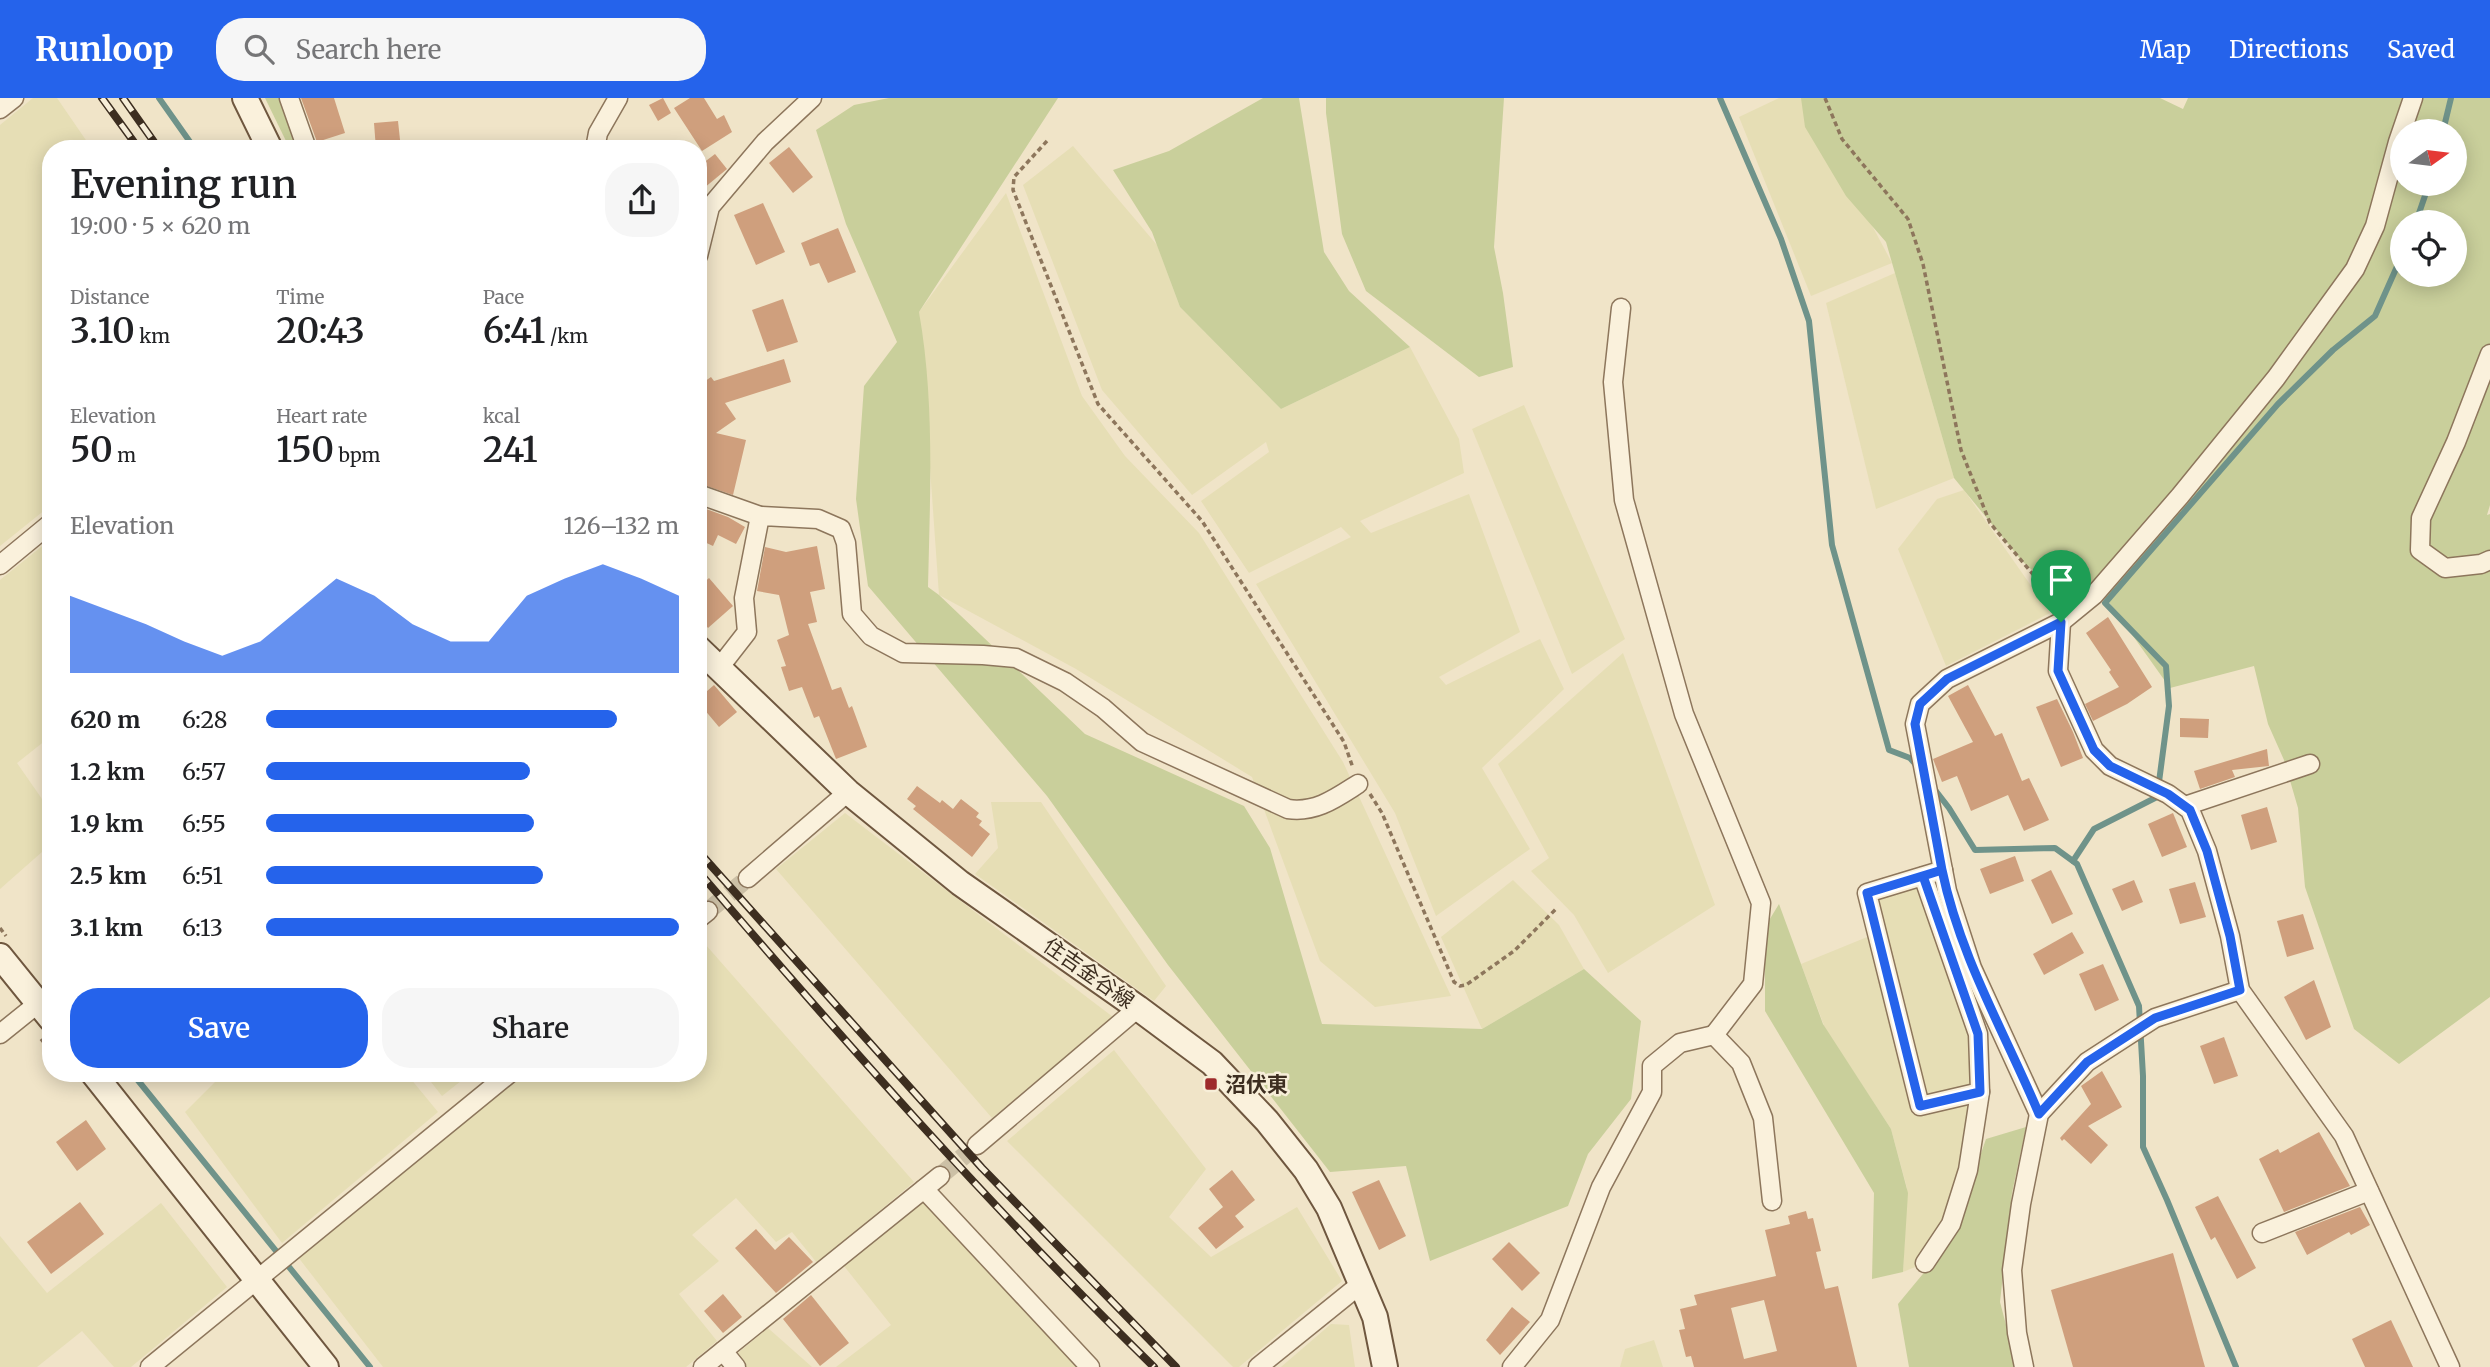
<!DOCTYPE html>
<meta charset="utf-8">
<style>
:root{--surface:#fff;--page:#f6f6f6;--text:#202124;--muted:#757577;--accent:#2563eb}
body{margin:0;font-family:Merriweather,"Noto Sans JP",serif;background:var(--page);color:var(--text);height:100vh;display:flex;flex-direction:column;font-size:26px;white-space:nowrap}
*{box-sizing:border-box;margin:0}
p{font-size:23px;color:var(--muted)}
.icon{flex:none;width:38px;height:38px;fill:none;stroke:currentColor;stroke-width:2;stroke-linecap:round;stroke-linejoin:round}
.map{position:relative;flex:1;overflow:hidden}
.panel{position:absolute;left:42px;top:42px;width:665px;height:942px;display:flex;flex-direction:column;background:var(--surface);border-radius:28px;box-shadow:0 4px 18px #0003}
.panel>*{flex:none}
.needle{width:46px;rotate:76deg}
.controls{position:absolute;left:2390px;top:21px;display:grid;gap:14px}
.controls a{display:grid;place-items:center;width:77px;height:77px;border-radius:50%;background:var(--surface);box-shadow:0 4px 18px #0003;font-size:35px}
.pin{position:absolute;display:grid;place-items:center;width:60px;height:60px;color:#fff;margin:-72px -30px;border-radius:50% 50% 50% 0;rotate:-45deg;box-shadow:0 0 7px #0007}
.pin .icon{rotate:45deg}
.round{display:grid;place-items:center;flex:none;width:74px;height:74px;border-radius:28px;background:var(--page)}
.headline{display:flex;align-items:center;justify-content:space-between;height:119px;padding:0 28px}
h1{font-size:38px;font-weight:600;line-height:52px}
.metrics{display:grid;grid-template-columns:repeat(3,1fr);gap:10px;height:119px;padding:7px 28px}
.metrics div{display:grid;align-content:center}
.metrics b{font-size:35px;font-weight:600}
.metrics small{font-size:19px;font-weight:400}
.metrics p{font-size:19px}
.chart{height:196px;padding:14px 28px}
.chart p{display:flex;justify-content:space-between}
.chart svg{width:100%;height:126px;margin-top:7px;fill:var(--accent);opacity:.7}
.button{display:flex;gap:14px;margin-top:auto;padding:14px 28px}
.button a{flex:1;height:80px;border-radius:28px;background:var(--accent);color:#fff;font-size:28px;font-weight:600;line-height:80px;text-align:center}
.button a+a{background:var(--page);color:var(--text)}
ul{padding:0 28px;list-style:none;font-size:23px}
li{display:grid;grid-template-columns:112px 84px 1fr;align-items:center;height:52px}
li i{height:18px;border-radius:9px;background:var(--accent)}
header{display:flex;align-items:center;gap:42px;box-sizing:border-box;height:98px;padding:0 35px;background:var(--accent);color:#fff}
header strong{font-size:33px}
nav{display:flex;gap:38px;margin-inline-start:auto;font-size:24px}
.search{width:490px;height:63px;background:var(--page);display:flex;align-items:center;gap:18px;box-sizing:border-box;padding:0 24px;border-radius:28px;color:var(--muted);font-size:26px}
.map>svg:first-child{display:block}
</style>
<header>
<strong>Runloop</strong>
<div class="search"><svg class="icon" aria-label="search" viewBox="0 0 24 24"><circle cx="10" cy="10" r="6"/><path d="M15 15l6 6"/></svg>Search here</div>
<nav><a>Map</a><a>Directions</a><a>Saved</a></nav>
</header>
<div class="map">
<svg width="2490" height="1269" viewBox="0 0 2490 1269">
<rect width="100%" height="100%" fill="#f0e4c8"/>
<g fill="#e6deb5">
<path d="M33,0H57L92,51H51V407L0,448V27Z"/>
<path d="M1779,0H1804L1892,165L1811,198L1739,19Z"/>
<path d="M1073,48L1157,147L1180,209L1281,311L1410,249L1459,341L1464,375L1360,423L1371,435L1469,396L1520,534L1439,579L1446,587L1540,541L1564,591L1482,670L1530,751L1436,818L1395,715L1256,486L1351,439L1341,429L1249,475L1201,403L1269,354L1266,344L1192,397L1102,292L1023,87Z"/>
<path d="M1006,95L1082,298L1125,358L1199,435L1343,664L1451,898L1375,909L1320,863L1252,679L1076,571L939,497L919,214Z"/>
<path d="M1895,175L1954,380L1876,411L1826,205Z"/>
<path d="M1524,307L1625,541L1572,576L1472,331Z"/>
<path d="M1964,392L2050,515L1946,568L1898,451L1937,401Z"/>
<path d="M51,441V638L17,665L51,714V746L0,791V482Z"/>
<path d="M1623,555L1715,807L1608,875L1574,817L1531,773L1549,760L1498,666Z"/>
<path d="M991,704H1041L1166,888L1154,903L975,776L998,750Z"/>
<path d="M845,715L1113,919L992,1020L776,771Z"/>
<path d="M1923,778L1978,940L1968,1072L1925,1165L1903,1174L1907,1090L1891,1031L1825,930L1801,866L1877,835L1867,795Z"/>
<path d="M1513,782L1559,827L1584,871L1482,931L1441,839Z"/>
<path d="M698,838L914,1084L817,1165L792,1134L776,1144L736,1100L692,1137L719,1163L679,1196L717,1243L686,1269H383L298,1159L524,975H698Z"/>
<path d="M1114,952L1206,1071L1169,1119L1211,1159L1297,1109L1342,1183L1239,1269H1233L1007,1043Z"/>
<path d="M224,975H406L438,1014L282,1145L185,1014Z"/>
<path d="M424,975H471L442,998Z"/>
<path d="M923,1101L1083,1269H836L891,1227L844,1168Z"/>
<path d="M161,1105L227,1189L131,1269H114L82,1233L37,1269H0V1138L47,1195Z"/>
<path d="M1331,1226L1349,1227L1355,1269H1281Z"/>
<path d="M768,1230L812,1269H721Z"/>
<path d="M1654,1242L1663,1269H1620L1625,1251Z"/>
</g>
<g fill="#c9cf9b" fill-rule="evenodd">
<path d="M265,0H283L297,43H286Z"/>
<path d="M889,0H1058L919,214C935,304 930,398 928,489L939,497L1085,636L1244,708L1270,750L1322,926L1482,931L1584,871L1641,923L1631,1001L1588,1056L1568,1108L1430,1163L1406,1068L1330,1074L1168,867L1047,698L868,488L856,401L864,288L897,244L846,126L816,32L854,7Z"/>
<path d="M1263,0H1299L1324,154L1349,193L1410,249L1281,311L1180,209L1152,134L1113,72L1169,53Z"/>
<path d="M1326,0H1504L1494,149L1503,195L1513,269L1479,279L1366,193L1342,136L1326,15Z"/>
<path d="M1801,0H2160L2183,11L2188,0H2490V407L2487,417L2490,416V899L2399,966L2354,931L2305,789L2298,710L2284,662L2268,626L2254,568L2170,590L2106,500L2059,496L2022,463L1954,380L1886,144L1846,98L1805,29ZM2403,33H2455V86H2403ZM2403,124H2455V177H2403Z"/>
<path d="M1779,806L1823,926L1891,1031L1908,1095L1903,1174L1872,1181L1874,1095L1765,913V829Z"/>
<path d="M2026,1029L2012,1095L2000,1204L2017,1269H1909L1898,1206L1951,1142L1986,1041Z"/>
</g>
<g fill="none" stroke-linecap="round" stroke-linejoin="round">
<g stroke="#6f938a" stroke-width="6">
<path d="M159,0L195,51"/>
<path d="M1720,0L1781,141L1809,223L1832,447L1889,652L1910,660L1917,668"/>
<path d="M2443,33L2451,0"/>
<path d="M2416,124L2429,86"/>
<path d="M1932,688L1949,710L1975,752L2055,750L2077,766L2139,908L2143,978V1049L2167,1102L2236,1269"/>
<path d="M2073,763L2094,731L2157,699L2169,608L2166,568L2105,505L2278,306L2333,252L2375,218L2403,155"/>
<path d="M132,975L370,1269"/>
</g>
</g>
<g fill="#cf9f7d" fill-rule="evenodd">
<path d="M301,0H334L345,35L317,44Z"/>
<path d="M663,0L671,15L658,23L649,7Z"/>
<path d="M690,0H704L717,21L724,17L732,34L702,53L674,10Z"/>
<path d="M398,23L401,51H376L374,25Z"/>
<path d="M789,49L813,79L793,95L769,65Z"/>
<path d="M715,56L727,71L698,95V69Z"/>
<path d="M763,105L785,154L756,167L734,117Z"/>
<path d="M838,130L856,174L828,185L819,165L810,168L801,145Z"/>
<path d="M783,201L798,244L767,254L752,212Z"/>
<path d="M784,261L791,284L725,305L736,321L716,335L746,342L733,397L698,385V288L711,279L714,283Z"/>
<path d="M698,408L728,419L745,429L736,446L718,437L713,448L698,441Z"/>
<path d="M817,448L825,491L810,494L817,524L808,526L832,592L841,589L849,610L852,608L867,649L836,661L819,618L814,620L802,589L789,593L781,569L786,568L777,542L789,537L779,497L757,493L765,449L786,454Z"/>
<path d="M709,480L733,508L708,530L698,518V490Z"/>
<path d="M2108,519L2152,589L2127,606L2093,623L2085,606L2119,589L2109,574L2111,572L2086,535Z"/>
<path d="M714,587L737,614L719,629L698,604V601Z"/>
<path d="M1968,587L1995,638L2002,635L2022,683L2029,680L2049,722L2024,733L2008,697L1971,713L1957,678L1942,684L1933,661L1973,644L1948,598Z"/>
<path d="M2057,601L2073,634L2083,660L2061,669L2036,609Z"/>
<path d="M2180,620L2209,621L2208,640L2180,639Z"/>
<path d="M2267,651L2269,668L2232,672L2235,679L2200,691L2194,673Z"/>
<path d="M917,688L940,705L942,702L953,711L961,701L979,715L976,719L982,723L979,727L990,736L972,759L913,711L916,708L907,701Z"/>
<path d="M2267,709L2277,744L2251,752L2241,717Z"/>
<path d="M2173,715L2187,749L2162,759L2148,726Z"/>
<path d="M2015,758L2024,783L1990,796L1980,771Z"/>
<path d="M2051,772L2073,816L2052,826L2031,782Z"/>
<path d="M2134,782L2143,804L2122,813L2112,791Z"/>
<path d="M2195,784L2206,819L2180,826L2169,791Z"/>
<path d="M2303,816L2314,851L2287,859L2277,823Z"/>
<path d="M2072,834L2084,855L2044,877L2033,856Z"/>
<path d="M2103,866L2119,902L2095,913L2079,876Z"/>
<path d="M2314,882L2331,929L2306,942L2284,899Z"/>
<path d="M2224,939L2238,978L2214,986L2200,948Z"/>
<path d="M2102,973L2122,1009L2088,1028L2108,1047L2091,1066L2064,1041L2062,1043L2060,1040L2091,1006L2081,988Z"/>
<path d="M86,1022L106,1051L77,1073L56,1044Z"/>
<path d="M2319,1034L2350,1088L2284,1114L2259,1061L2278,1051L2280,1055Z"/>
<path d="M1232,1072L1255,1102L1235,1118L1244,1129L1216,1151L1198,1130L1223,1109L1209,1091Z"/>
<path d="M1379,1082L1406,1138L1379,1152L1352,1094Z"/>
<path d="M2218,1098L2256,1170L2237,1181L2215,1139L2211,1142L2195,1109Z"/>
<path d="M80,1104L104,1136L51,1176L27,1144Z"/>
<path d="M2360,1109L2370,1127L2351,1137L2349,1134L2307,1157L2295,1134Z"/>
<path d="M1806,1113L1808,1121L1813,1120L1821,1153L1816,1154L1825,1191L1838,1188L1857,1269H1694L1691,1258L1686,1259L1679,1232L1685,1231L1680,1211L1697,1207L1694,1197L1776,1178L1765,1132L1790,1126L1788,1118ZM1764,1202L1777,1253L1744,1261L1731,1210Z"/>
<path d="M756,1131L775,1152L789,1139L813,1164L776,1195L735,1150Z"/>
<path d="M1509,1144L1540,1175L1522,1193L1492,1161Z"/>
<path d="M2173,1155L2205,1269H2073L2051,1192Z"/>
<path d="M723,1196L742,1219L723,1235L704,1213Z"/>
<path d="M811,1197L849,1245L820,1268L783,1221Z"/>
<path d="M1512,1209L1530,1224L1500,1257L1486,1242Z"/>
<path d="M2391,1222L2413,1269H2365L2352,1241Z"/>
</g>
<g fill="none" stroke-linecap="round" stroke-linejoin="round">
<g stroke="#ccc0a6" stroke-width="18" stroke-dasharray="18 9" stroke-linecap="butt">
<path d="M708,813L748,780"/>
<path d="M940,1078L977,1047"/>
</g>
<g stroke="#8d765c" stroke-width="21">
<g id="street">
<path d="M289,0L307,51"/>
<path d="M0,11L14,0"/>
<path d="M595,51L598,35L618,0"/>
<path d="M698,158L710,109L765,44L812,0"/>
<path d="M1621,210L1613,284L1624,402L1684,616L1761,805L1753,886L1714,937"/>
<path d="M2490,256L2456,344L2421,420L2420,452L2445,470L2481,466L2490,462"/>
<path d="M698,396L760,418"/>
<path d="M0,467L51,425"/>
<path d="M2061,524L2058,573L2094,652L2110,668L2168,696L2190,712L2207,753L2230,838L2240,892L2344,1038L2450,1269"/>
<path d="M719,570L747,534L744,500L760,418L818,421L841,431L846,445L852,516L871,538L903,555L983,557L1016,560L1065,584L1103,610L1142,644L1288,711C1316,715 1336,700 1358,686"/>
<path d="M2185,708L2310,666"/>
<path d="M1923,778L1978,936L1980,994L1920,1008L1867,795L1943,772"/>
<path d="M748,780L848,694"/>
<path d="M698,821L708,813"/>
<path d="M0,936L51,895"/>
<path d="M2039,1016L1972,870L1947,793L1915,626L1920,606L1947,581L2061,524L2094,497L2180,398L2276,280L2355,171L2375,128L2398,44L2413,0"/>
<path d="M977,1047L1138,910"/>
<path d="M924,1091L1090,1269"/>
<path d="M2262,1135L2369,1093"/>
<path d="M1925,1165L1951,1126L1968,1072L1980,994"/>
<path d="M723,1253L736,1269"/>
<path d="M150,1269L510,975"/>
<path d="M703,1269L940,1078"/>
<path d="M1258,1269L1362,1185"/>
<path d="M1512,1269L1550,1222L1601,1089L1652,994V968L1680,945L1714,937L1741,965L1763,1020L1772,1103"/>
<path d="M2024,1269L2017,1235L2012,1172L2021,1106L2039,1016L2087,964L2155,920L2240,892"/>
</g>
</g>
<g stroke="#6f573f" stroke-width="28">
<g id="secondary">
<path d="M245,0L270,51"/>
<path d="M698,550L848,694L960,785L1138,910L1212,965L1267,1023L1306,1072L1329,1110L1375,1219L1385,1269"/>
<path d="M0,858L51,921"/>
<path d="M93,975L326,1269"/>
</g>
</g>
<g stroke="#8d765c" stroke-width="3.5" stroke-dasharray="5 3.5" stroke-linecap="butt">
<path d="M1825,0L1842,41L1908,121L1923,166L1961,352L1990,425L2056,504"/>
<path d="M1047,43L1014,79L1013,92L1098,306L1202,423L1344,644L1353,670"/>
<path d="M1370,696L1382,715L1454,884L1460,888L1466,887L1514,853L1557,810"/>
<path d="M0,830L6,838"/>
<path d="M41,941L51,953"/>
</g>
<use href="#street" stroke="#faf1dc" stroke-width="18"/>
<use href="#secondary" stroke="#faf1dc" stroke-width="24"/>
<g stroke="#3d2e20" stroke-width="8">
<g id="rail">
<path d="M102,0L139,51"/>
<path d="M123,0L159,51"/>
<path d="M698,753L982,1070L1176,1269"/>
<path d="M698,773C844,943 993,1112 1154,1269"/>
</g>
</g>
<use href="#rail" stroke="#f7eed8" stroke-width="5" stroke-dasharray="16" stroke-linecap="butt"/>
</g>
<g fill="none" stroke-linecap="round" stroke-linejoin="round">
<g stroke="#fff" stroke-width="14">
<path id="route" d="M2061,524L1947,581L1920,606L1915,626L1942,772L1923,778L1978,936L1980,994L1920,1008L1867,795L1942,772C1960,859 2005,935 2039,1016L2087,964L2155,920L2240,892L2230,838L2207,753L2190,712L2168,696L2110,668L2094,652L2058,573L2061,524"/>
</g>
<use href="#route" stroke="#2563eb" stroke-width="9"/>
</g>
<rect fill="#9e2a2b" stroke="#f7eed8" stroke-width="2.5" x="1204" y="979" width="14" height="14" rx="3.5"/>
<g text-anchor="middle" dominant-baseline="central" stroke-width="5" stroke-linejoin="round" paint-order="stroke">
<g font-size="21" fill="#3d2e20" stroke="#f7eed8">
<text transform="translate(1089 875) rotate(35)">住吉金谷線</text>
</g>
<g font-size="21" font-weight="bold" fill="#3d2e20" stroke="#f7eed8" text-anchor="start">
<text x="1225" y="986">沼伏東</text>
</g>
</g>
</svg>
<div class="controls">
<a><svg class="needle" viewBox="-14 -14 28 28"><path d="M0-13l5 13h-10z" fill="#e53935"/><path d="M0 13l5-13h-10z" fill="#757577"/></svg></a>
<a><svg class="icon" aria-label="locate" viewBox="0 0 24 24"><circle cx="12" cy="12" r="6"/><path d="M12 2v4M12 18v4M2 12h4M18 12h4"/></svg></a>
</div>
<div class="pin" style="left:2061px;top:524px;background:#1e9e55"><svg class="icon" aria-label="arrive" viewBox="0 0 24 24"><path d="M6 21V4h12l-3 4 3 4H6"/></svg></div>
<section class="panel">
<div class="headline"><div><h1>Evening run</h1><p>19:00 · 5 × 620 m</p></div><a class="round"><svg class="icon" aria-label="share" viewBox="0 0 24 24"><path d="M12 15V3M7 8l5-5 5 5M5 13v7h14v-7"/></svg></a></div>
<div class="metrics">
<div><p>Distance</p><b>3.10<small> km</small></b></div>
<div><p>Time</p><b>20:43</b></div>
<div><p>Pace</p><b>6:41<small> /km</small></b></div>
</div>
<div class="metrics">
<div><p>Elevation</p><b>50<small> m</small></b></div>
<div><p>Heart rate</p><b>150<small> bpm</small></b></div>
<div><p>kcal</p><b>241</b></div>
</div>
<div class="chart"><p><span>Elevation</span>126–132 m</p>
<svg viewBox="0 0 160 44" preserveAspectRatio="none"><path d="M0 44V17L10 22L20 27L30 33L40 38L50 33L60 22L70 11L80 17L90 27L100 33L110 33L120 17L130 11L140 6L150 11L160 17V44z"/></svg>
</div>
<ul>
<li><b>620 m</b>6:28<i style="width:85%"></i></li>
<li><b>1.2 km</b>6:57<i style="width:64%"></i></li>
<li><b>1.9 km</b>6:55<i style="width:65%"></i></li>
<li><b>2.5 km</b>6:51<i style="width:67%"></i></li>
<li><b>3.1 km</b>6:13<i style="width:100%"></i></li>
</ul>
<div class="button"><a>Save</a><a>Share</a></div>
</section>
</div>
